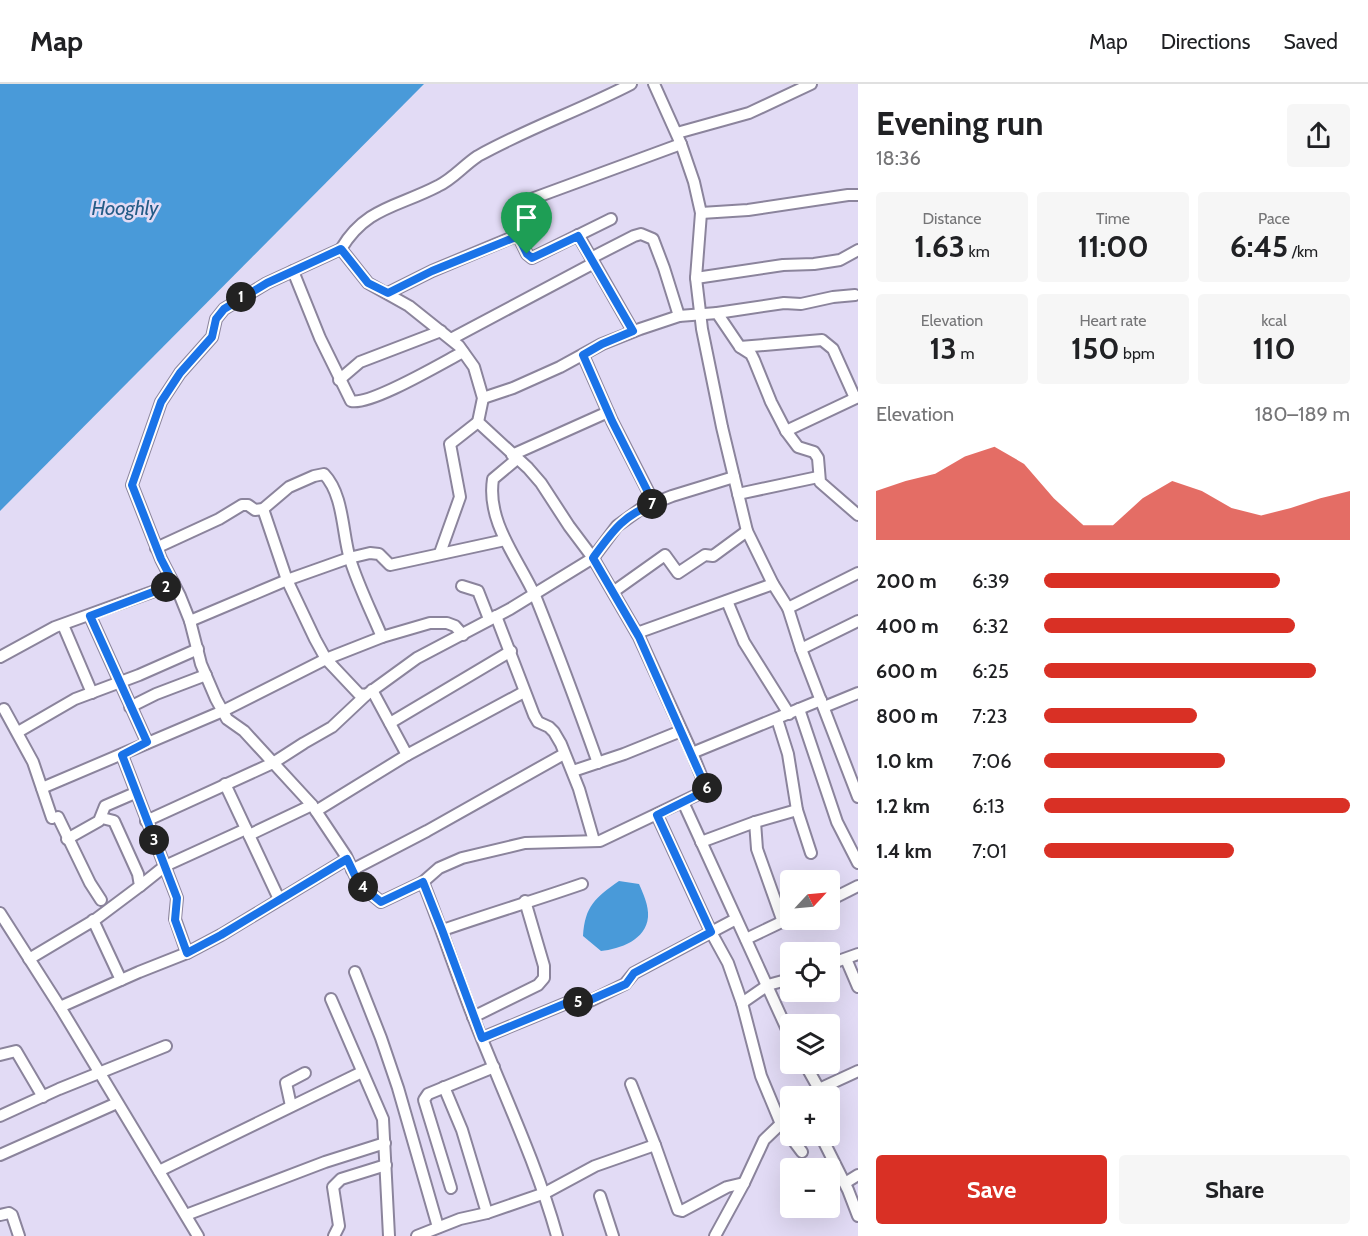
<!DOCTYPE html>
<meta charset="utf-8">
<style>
:root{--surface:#fff;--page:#f6f6f6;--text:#202124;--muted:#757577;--line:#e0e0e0;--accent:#d93025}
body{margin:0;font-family:Cabin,sans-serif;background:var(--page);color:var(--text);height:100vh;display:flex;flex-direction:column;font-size:22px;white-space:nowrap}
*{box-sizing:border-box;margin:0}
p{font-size:20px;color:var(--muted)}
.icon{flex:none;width:33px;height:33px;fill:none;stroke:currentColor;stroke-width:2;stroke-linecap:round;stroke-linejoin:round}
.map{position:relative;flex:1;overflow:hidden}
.drawer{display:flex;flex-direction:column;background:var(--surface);width:510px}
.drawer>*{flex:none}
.needle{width:39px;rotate:64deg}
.tools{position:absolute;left:780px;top:786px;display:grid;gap:12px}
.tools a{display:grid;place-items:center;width:60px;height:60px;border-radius:6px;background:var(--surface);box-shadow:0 6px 24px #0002;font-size:30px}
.pin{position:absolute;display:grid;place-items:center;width:51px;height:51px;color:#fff;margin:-62px -26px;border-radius:50% 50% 50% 0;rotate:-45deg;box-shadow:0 0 6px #0007}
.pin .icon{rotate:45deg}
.km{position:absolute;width:30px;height:30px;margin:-15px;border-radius:50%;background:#222;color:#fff;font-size:16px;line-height:30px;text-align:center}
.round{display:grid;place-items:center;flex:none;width:63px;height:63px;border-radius:6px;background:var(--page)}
.headline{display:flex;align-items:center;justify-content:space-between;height:102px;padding:0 18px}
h1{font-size:33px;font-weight:700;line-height:45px}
.figures{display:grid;grid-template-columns:repeat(3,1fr);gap:9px;height:102px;padding:6px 18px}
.figures div{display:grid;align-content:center;border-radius:6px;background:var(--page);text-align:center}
.figures b{font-size:30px;font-weight:700}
.figures small{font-size:16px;font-weight:400}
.figures p{font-size:16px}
.chart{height:168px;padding:12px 18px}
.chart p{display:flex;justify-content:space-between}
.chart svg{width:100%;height:108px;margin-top:6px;fill:var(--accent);opacity:.7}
.button{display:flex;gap:12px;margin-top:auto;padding:12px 18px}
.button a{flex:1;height:69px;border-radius:6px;background:var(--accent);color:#fff;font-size:24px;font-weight:700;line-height:69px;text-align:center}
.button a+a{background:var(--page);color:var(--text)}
ul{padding:0 18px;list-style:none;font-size:20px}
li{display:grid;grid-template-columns:96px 72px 1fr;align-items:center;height:45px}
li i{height:15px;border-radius:8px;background:var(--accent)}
header{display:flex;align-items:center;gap:36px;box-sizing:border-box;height:84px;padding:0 30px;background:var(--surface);border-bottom:2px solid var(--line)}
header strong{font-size:28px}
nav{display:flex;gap:33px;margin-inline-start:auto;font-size:21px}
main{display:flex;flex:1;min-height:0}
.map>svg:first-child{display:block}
</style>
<header>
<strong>Map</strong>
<nav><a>Map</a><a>Directions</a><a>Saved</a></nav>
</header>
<main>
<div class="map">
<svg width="858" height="1152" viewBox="0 0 858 1152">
<rect width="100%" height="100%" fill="#e2dbf5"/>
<g fill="#499ad9">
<path d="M0,0H424L0,427Z"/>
<path d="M619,797L639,800C643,809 649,822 648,833C646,856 620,865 601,867L583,852C585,822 595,814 619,797Z"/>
</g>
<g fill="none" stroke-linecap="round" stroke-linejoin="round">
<g stroke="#8b849c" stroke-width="14">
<g id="minor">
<path d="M631,0C581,26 528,44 478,72C464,81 453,95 438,102C398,123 366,123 341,165L368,199L409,222L459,262L474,283L483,314L478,338L528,384L541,399L569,442L593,474L639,553L692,669L821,616"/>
<path d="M654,0L681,60L694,98L701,129L696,194L702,245L722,343L747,447L773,500L788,524L801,565L858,713"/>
<path d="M677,49L749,29L811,0"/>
<path d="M701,129L748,126L848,111H858"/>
<path d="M518,151L513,128L526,117L681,60"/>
<path d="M578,151L633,247"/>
<path d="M341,165L267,199L224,225L216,235L212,253L180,289L161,318L132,401L161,475L180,512L190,537L201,580L216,615L227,635L244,647L312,721L346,772L359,800L381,818L423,798C441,843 456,889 474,935C502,1007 536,1077 557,1152"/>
<path d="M591,174L634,152L641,150L653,155L664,184L679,232"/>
<path d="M293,187L320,254L351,317C370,322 442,279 463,268"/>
<path d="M696,194L783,181L814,180L840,176L858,166"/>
<path d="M388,209L432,187L518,151L527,170L532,174L611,135"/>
<path d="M717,229L784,219L801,220L833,213L855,211"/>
<path d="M451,255L594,179"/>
<path d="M740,263L822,256L833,265L855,314"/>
<path d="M583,271L612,337L654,419"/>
<path d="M339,296L360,278L441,247"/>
<path d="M483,314L513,304L560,283L602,260L640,245L679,232L717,229L740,263L751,270L754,276L771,318L786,347L798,363L814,368L818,374L820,398L858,431"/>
<path d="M786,347L858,313"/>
<path d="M512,371L608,328"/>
<path d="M517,375L493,395C486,439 520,477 536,514C558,569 578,623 598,679"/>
<path d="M738,410L818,393"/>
<path d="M263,425L287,496L315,555L326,575L359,610L366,611"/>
<path d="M156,464L219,435L242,421H248L255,426L263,425L289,403L314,392L324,390C344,411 342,449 350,475C358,501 371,527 382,553"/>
<path d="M440,469L460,413L450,360L478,338"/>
<path d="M462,502L478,507L489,535"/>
<path d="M613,508L665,471L678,489L705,471L713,472L747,447"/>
<path d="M727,517L744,558L789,630"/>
<path d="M788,524L858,489"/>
<path d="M90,532L147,658"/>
<path d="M496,532L534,631L538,638L549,643L554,648L561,660L579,705L594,757"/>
<path d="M190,537L287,496L349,474L370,469L379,470L390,481L505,456"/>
<path d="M63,541L92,609"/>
<path d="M637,549L773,500"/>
<path d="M801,565L858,537"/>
<path d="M0,573L55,543L174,500"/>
<path d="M372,606L407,671"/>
<path d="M130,623L156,610L206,591"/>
<path d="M824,623L858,609"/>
<path d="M4,625L33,678L52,734"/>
<path d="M799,625L837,738L858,779"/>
<path d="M777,635L788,670L797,726L811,769"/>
<path d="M390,639L511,567"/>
<path d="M18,648L75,615L139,591L198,565"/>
<path d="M122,671L177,814L175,835L187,869"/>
<path d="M573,687L624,670L681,647"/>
<path d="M225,700L279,815"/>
<path d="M42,704L223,627L326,575L382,553L430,539H447L455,542L463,551"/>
<path d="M683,718L790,952"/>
<path d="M316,727L407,671L524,608"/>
<path d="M657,731L711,848L728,879L742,919L761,992L781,1040L802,1068"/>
<path d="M58,733L90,799L101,816"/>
<path d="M146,737L273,679L304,659L332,643L366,611L417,574L510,525L593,474L617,442L642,424L672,412L734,393"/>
<path d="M755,738L757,765L783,838"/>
<path d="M249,751L312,721"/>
<path d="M67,755L99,737L105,722L135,709"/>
<path d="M701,758L755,738L797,726"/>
<path d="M352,786L427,747L564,670"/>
<path d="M423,798L439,784L462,774L525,759L600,757L707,706L692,669"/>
<path d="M140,802L165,782L246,745"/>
<path d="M830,816L858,802"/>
<path d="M0,829L60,923L198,1152"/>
<path d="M93,836L121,896"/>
<path d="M443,846C489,830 536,816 582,800"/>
<path d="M746,855L790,834"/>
<path d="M29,875L96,835L140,802L138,790L114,737L102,734"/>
<path d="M846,875L858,903"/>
<path d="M830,880L858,870"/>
<path d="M355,888L381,954L398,1004L438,1143"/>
<path d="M331,915L383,1035L389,1152"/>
<path d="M742,919L768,901L790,895"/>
<path d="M60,923L139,888L187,869L221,851L347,775"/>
<path d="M473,933L538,901L544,894V882L525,817"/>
<path d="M482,954L569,918L590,917L625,900L634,889L736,835"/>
<path d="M0,971L16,967L43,1013"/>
<path d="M805,980L819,1005"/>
<path d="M444,1003L462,1046L487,1129"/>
<path d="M811,1012L819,1005L858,987"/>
<path d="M291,1022L286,999L305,989"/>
<path d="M0,1032L59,1005L166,962"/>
<path d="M821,1052L848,1106L858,1132"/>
<path d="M655,1061L678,1126L682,1127L727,1103L744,1099"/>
<path d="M0,1071L117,1019"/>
<path d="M159,1087L362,988"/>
<path d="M845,1099L858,1091"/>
<path d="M451,1104L424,1016L428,1010L494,983"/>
<path d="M600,1112L613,1152"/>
<path d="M0,1131L9,1129L12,1131L19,1152"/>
<path d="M186,1131L325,1078L385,1059"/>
<path d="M334,1152L339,1142L333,1103L341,1095L386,1081"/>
<path d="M417,1152L460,1135L487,1129L545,1109L595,1082L655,1061L631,1000"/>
<path d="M715,1152L744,1099L764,1056L790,1031"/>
</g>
</g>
<use href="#minor" stroke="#fff" stroke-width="10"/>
</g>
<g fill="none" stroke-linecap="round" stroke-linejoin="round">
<g stroke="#fff" stroke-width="12">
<path id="route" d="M518,152L527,170L532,174L578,152L633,247L602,260L583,271L612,337L654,420C623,431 612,448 593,474L639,553L707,706L657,731L711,848L634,889L626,900L590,916L569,918L482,954L442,846L423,798L381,818L359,800L347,775L221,851L187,869L175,836L177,814L122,671L147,658L90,532L174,500L161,475L132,401L161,318L180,289L212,253L216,235L224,225L267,199L341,165L368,199L388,209L432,187Z"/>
</g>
<use href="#route" stroke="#1a73e8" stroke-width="8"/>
</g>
<g text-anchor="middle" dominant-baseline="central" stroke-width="5" stroke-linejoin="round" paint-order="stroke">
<g font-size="20" font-style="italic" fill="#235b86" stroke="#e2dbf5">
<text x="125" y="124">Hooghly</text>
</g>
</g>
</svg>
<div class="tools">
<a><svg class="needle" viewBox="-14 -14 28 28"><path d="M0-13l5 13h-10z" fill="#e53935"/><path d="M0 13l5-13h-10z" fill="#757577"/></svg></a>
<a><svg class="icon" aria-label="locate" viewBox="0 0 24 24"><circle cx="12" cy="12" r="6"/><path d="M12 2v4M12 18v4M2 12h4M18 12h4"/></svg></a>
<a><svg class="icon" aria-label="layers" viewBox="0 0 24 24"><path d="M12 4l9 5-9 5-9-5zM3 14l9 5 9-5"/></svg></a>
<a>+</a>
<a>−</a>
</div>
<div class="pin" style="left:527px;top:170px;background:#1e9e55"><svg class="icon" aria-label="arrive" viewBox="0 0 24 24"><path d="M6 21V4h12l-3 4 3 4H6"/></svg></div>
<b class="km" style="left:241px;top:213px">1</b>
<b class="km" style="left:166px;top:503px">2</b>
<b class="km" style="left:154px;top:756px">3</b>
<b class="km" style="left:363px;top:803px">4</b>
<b class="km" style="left:578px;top:918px">5</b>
<b class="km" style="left:707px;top:704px">6</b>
<b class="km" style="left:652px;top:420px">7</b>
</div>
<section class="drawer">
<div class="headline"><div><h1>Evening run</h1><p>18:36</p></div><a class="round"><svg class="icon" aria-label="share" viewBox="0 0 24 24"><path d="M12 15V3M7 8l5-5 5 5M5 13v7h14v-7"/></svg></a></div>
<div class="figures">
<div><p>Distance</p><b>1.63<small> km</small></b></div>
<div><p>Time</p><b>11:00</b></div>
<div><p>Pace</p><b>6:45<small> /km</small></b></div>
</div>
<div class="figures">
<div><p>Elevation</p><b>13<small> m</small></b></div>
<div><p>Heart rate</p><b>150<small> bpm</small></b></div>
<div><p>kcal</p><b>110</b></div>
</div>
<div class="chart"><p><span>Elevation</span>180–189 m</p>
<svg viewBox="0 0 160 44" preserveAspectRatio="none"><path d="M0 44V24L10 20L20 17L30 10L40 6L50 13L60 27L70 38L80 38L90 27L100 20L110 24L120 31L130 34L140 31L150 27L160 24V44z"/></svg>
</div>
<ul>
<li><b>200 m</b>6:39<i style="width:77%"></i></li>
<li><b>400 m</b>6:32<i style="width:82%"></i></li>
<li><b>600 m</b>6:25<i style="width:89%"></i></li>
<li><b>800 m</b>7:23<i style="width:50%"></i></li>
<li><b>1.0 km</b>7:06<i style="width:59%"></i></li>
<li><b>1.2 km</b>6:13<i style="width:100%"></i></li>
<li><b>1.4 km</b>7:01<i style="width:62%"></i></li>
</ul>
<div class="button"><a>Save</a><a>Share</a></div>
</section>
</main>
